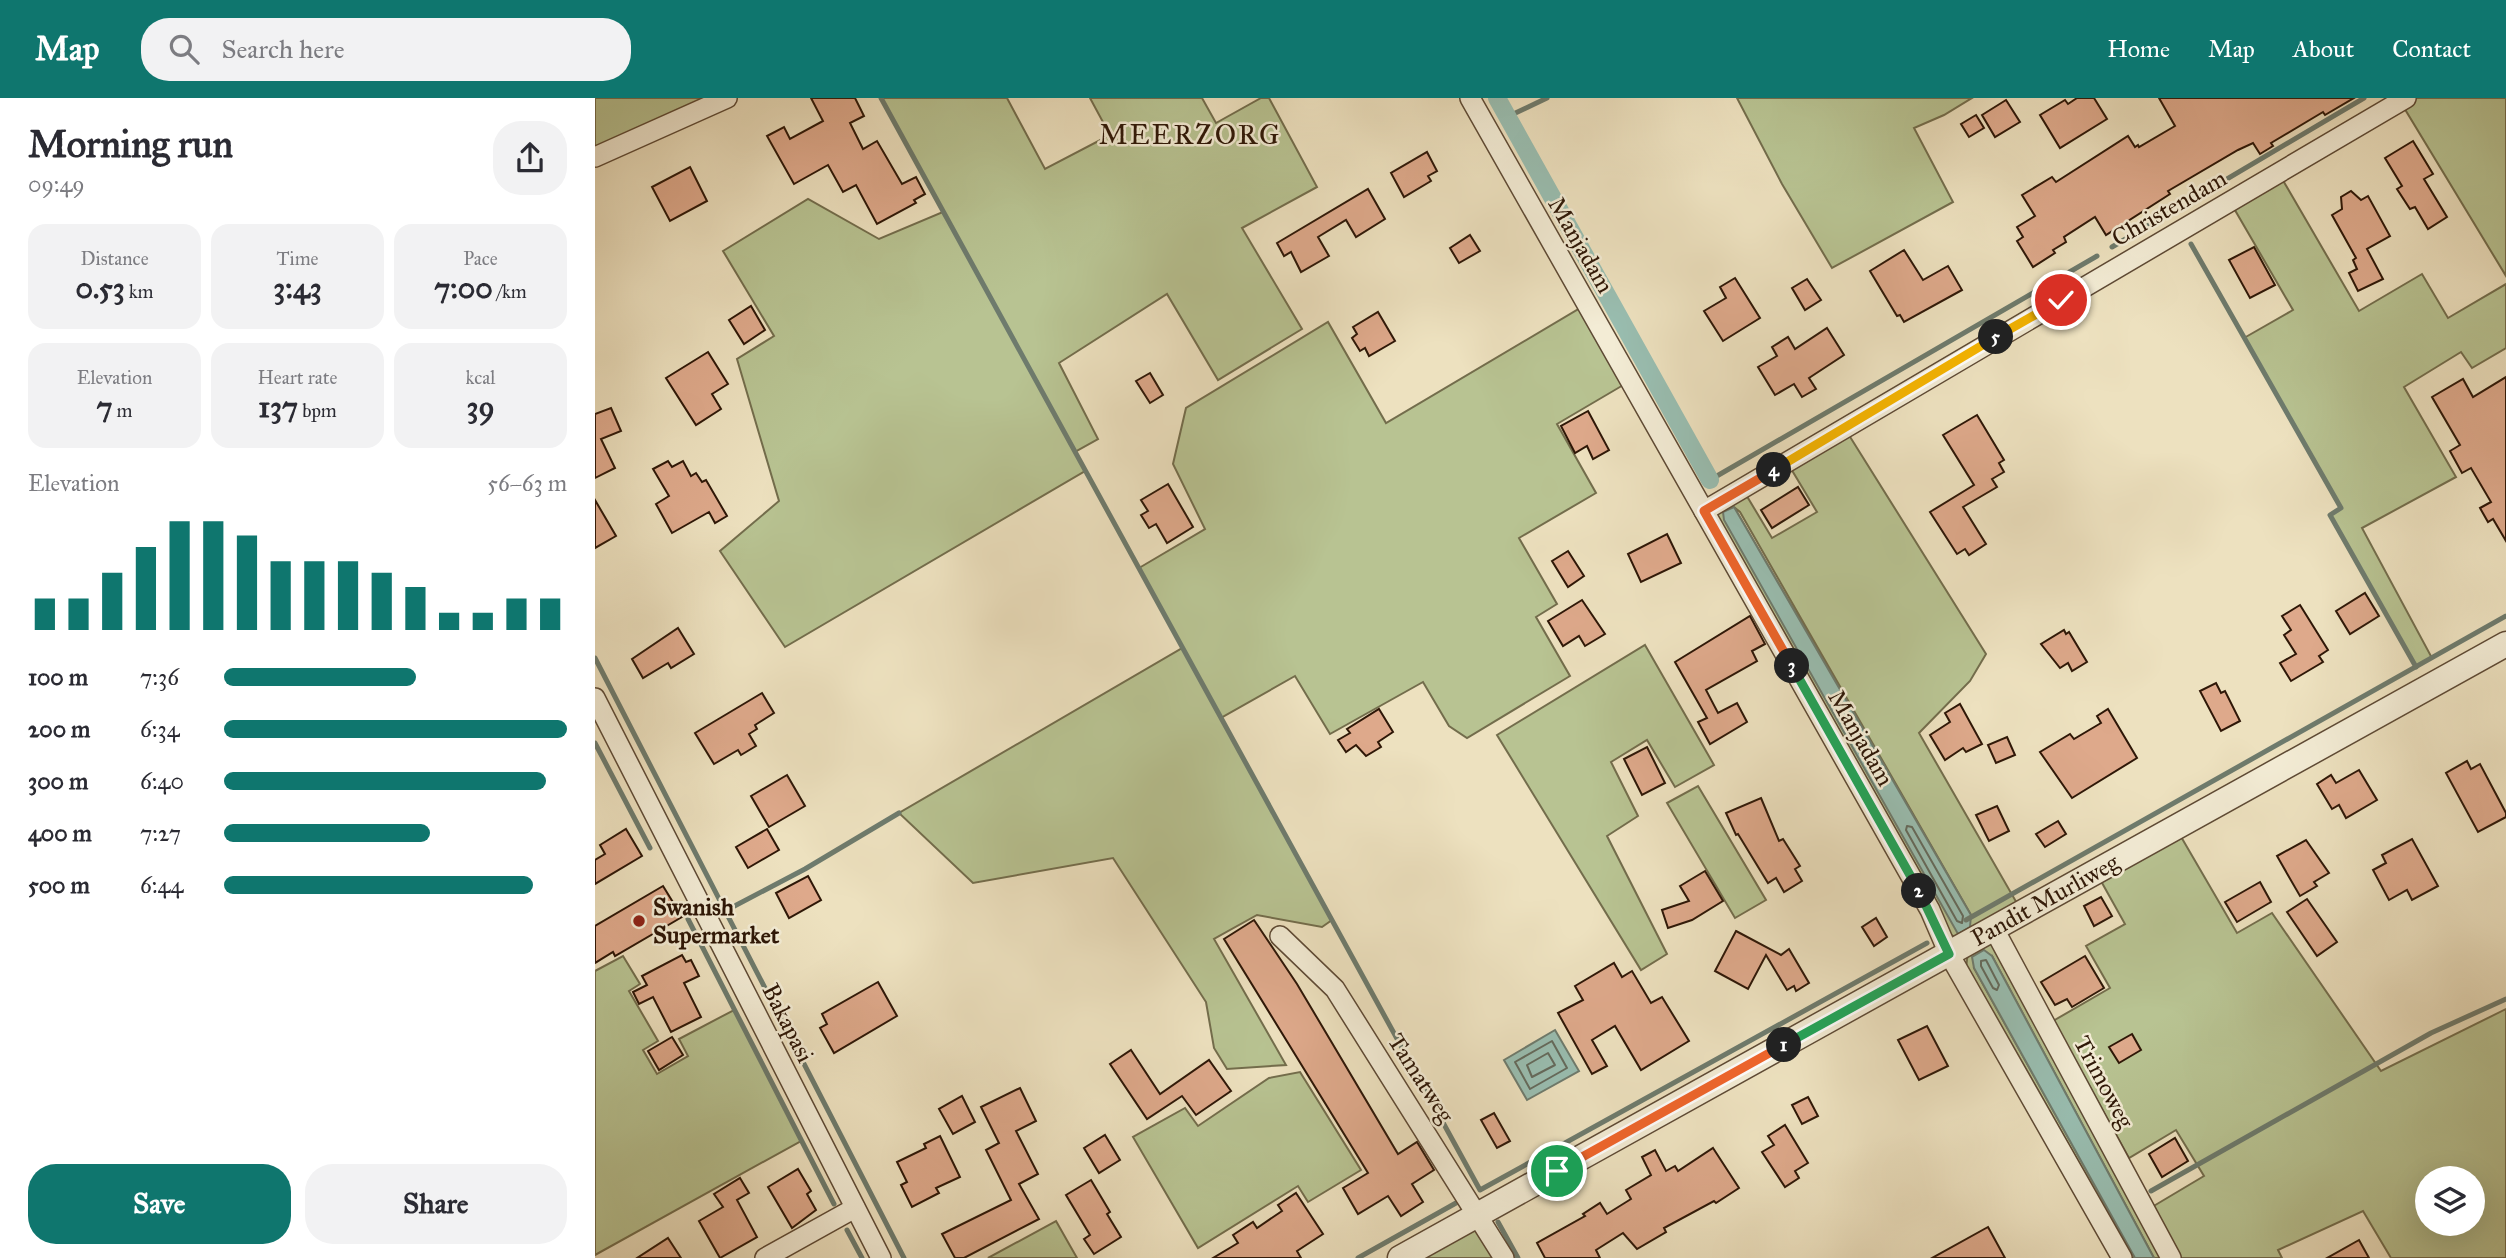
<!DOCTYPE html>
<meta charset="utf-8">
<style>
:root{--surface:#fff;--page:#f2f2f3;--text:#2b2b33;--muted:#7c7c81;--accent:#0f766e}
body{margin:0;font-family:"IM FELL Great Primer",serif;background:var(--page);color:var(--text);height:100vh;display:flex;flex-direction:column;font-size:26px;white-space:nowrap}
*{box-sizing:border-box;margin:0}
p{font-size:23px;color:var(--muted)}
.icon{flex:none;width:38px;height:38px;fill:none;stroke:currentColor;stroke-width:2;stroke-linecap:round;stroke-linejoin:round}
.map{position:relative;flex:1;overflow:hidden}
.details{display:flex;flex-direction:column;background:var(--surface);width:595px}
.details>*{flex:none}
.fabs{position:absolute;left:1820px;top:1068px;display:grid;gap:14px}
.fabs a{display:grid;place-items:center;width:70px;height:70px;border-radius:50%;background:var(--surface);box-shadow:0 7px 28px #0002;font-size:35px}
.pin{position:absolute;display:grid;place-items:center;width:60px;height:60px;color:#fff;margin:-30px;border:4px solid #fff;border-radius:50%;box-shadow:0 2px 7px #0007}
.km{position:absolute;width:35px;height:35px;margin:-18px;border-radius:50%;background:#222;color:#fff;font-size:19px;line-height:35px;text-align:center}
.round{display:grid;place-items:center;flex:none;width:74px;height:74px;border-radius:28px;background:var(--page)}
.overview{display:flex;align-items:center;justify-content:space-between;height:119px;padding:0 28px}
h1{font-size:38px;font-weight:800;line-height:52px}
.figures{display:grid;grid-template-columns:repeat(3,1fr);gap:10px;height:119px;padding:7px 28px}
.figures div{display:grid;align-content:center;border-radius:18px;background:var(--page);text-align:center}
.figures b{font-size:30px;font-weight:800}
.figures small{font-size:19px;font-weight:400}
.figures p{font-size:19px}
.chart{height:196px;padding:14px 28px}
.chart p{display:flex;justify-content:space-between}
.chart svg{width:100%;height:126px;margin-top:7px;stroke:var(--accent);stroke-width:6}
.cta{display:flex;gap:14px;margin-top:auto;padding:14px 28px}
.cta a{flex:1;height:80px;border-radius:28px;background:var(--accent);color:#fff;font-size:28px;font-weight:800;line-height:80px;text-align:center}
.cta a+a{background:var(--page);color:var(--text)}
ul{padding:0 28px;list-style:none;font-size:23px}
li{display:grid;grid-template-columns:112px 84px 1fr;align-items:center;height:52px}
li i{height:18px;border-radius:9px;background:var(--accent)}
header{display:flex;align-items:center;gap:42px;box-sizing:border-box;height:98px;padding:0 35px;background:var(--accent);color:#fff}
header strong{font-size:33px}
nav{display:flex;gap:38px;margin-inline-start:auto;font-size:24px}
.search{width:490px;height:63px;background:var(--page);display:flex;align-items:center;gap:18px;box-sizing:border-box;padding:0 24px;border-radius:28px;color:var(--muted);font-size:26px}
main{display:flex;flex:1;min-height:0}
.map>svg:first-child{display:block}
</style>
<header>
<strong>Map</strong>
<div class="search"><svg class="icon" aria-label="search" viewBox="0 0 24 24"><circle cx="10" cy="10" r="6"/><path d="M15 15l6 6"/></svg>Search here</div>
<nav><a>Home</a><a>Map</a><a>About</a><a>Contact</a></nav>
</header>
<main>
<section class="details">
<div class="overview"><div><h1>Morning run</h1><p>09:49</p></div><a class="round"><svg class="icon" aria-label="share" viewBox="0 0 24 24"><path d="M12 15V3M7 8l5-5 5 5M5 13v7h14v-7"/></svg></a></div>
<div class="figures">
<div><p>Distance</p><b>0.53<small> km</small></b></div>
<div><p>Time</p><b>3:43</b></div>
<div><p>Pace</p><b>7:00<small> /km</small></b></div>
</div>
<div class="figures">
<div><p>Elevation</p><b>7<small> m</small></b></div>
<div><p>Heart rate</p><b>137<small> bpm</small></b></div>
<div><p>kcal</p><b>39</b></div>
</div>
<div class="chart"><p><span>Elevation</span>56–63 m</p>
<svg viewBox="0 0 160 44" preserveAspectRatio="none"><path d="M5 44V33M15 44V33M25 44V24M35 44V15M45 44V6M55 44V6M65 44V11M75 44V20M85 44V20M95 44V20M105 44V24M115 44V29M125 44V38M135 44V38M145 44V33M155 44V33"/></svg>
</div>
<ul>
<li><b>100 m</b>7:36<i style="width:56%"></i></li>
<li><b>200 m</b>6:34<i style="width:100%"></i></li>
<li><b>300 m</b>6:40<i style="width:94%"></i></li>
<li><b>400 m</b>7:27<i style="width:60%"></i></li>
<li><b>500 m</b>6:44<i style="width:90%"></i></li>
</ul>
<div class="cta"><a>Save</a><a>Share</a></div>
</section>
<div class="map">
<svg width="1911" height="1160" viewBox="0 0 1911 1160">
<rect width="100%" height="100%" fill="#ede1bf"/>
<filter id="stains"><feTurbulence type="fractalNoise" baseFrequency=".00286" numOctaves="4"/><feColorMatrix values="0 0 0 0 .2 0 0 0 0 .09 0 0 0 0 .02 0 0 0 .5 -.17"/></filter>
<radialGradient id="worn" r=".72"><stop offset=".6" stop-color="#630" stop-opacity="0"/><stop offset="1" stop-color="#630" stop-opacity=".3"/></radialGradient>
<g fill="#b8c392" stroke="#736d4c" stroke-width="2" fill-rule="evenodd">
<path d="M0,0H119L0,53Z"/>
<path d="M286,0H412L450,71L515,37L495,0H607L621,25L666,0H674L722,89L647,130L707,231L623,282L572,196L464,265L503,341L480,354L490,373L190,549L125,453L184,403L142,261L179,238L128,153L213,101L284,141L348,114Z"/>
<path d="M1142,0H1377L1349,17L1319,30L1358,104L1237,170L1187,86Z"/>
<path d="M1822,0H1911V178L1808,8Z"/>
<path d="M1686,79L1764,213L1827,176L1853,220L1911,186V250L1877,270L1866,254L1809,289L1861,379L1767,430L1837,560L1821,569L1735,417L1746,410L1649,240L1698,212L1637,107Z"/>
<path d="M987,209L1030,286L962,326L1001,395L924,440L962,506L941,519L975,578L872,640L854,628L828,584L735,636L700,578L626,620L737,822L727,829L662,817L619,841L691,967L632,971L619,950L611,904L518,760L378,785L304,715L587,550L544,470L610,431L578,366L591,310L733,224L791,325Z"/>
<path d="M1252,334L1391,556L1375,583L1324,635L1423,807L1362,840L1356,837L1121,417L1150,395L1177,440L1222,414L1195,369ZM1139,409L1145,414L1376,817Z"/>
<path d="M1050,547L1119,667L1080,689L1052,642L1016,664L1043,718L1012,738L1072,856L1046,872L902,637Z"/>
<path d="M1103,688L1171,802L1140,820L1072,705Z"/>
<path d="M1585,737L1642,835L1677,815L1786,973L1911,911V1160H1796L1768,1113L1683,1152L1687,1160H1586L1557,1109L1609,1078L1581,1032L1534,1060L1458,923L1515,890L1491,848L1530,826L1506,783ZM1832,1080H1878V1125H1832Z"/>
<path d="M1397,845L1568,1160H1559L1397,858L1379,870L1540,1160H1534L1371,870L1373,854Z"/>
<path d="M28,858L45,886L34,893L63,943L48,952L62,976L93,958L84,941L139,912L206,1043L0,1157V873Z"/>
<path d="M705,974L766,1072L713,1104L703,1088L603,1150L538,1039L590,1010L603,1028L674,980Z"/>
<path d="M461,1123L482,1160H393Z"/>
<path d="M880,1132L904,1160H824Z"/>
</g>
<g fill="#99beb1" stroke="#6e7b6d" stroke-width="2">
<path d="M1139,409L1376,817L1375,829L1363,836L1129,422L1128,414Z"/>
<path d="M1389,852L1397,858L1559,1160H1540L1379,870L1377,859Z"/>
<path d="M960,932L984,973L932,1002L909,962Z"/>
</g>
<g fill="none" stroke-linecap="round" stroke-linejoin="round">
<g stroke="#646a5c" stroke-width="2">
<path d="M1312,728L1317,729L1368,818L1367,825L1362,823L1311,732Z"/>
<path d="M1391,862L1404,887L1402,892L1398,890L1386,868V863Z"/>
<path d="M957,943L972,970L935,991L920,964Z"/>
<path d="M953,955L960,967L937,979L932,967Z"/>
</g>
<g stroke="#6e7b6d" stroke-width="5">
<path d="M286,0L885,1092L1332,845"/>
<path d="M912,19L952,0"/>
<path d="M1596,146L1746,410L1735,417L1821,569"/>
<path d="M1517,149L1769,0"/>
<path d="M1115,382L1502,158"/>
<path d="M0,560L309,1160"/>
<path d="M0,645L55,750"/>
<path d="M130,813L210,771L304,715"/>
<path d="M93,821L239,1106"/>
<path d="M1371,822L1911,518"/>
<path d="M1556,1093L1836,935L1911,901"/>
<path d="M903,1124L923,1160"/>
<path d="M252,1132L267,1160"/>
<path d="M763,1160L861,1105"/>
</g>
<path stroke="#99beb1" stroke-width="18" d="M902,0L1115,382"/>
</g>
<g fill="#dea98b" stroke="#2e1707" stroke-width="2">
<path d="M216,0H260L269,18L255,25L268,51L282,43L307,86L321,79L330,96L319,102L321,105L282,126L261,87L248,94L233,67L199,86L172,38L189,29L195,41L228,23Z"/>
<path d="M1482,0H1499L1512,21L1465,50L1445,17L1470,2L1473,6Z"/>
<path d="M1564,0H1759L1730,17L1728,14L1676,45L1678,48L1665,56L1658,45L1643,52L1573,93L1575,96L1511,137L1500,119L1469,139L1471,144L1458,152L1460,155L1438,169L1422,143L1428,139L1422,129L1440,118L1427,97L1457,79L1461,84L1533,38L1540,49L1543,47L1544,49L1580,28Z"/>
<path d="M1411,2L1425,24L1400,39L1387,17Z"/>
<path d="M1381,17L1389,30L1374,39L1366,26Z"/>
<path d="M1818,43L1838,76L1829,81L1852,119L1833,131L1820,109L1815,111L1802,91L1807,88L1790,60Z"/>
<path d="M832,54L842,73L833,78L836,83L809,99L796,75Z"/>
<path d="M95,69L112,103L75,123L57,89Z"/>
<path d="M773,91L790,121L761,139L751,122L723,139L734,158L706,174L696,154L689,158L682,145Z"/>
<path d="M1756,93L1766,102L1773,98L1795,138L1772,151L1788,181L1763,193L1754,175L1762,171L1758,162L1761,160L1737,117L1747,111L1746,99Z"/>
<path d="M875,137L885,153L864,165L855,150Z"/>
<path d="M1659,149L1680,187L1655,200L1634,162Z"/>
<path d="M1309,152L1328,182L1353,168L1367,192L1309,224L1305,217L1302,218L1275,173Z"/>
<path d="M1140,180L1165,220L1128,243L1109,213L1131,200L1125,189Z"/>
<path d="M1212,181L1226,202L1210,212L1197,190Z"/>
<path d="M156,208L170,232L149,246L134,222Z"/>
<path d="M783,214L800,243L774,258L770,250L765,253L757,240L762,236L758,229Z"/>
<path d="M1232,230L1249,257L1214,280L1221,291L1207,299L1199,286L1180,297L1163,269L1182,258L1177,249L1193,239L1200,251Z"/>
<path d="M113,254L133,286L117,296L126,311L101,327L71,280Z"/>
<path d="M555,275L568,297L555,305L541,283Z"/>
<path d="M1911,279V443L1898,421L1893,424L1885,410L1896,404L1876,370L1867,375L1855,353L1865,347L1837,299L1868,281L1878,299Z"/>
<path d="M16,310L26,333L6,341L20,370L0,380V316Z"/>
<path d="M993,313L1014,352L998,361L992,348L980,355L966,328Z"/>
<path d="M1382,317L1409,362L1404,365L1409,374L1397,381L1402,389L1368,409L1391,446L1374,457L1370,451L1362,456L1335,414L1379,387L1348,337Z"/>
<path d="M73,363L77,369L88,363L96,378L101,375L107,384L111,382L132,418L120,425L114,414L77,435L61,406L74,398L58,371Z"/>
<path d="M573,386L598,429L572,445L561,426L554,430L546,417L553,413L546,402Z"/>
<path d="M1203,389L1214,407L1177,430L1166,412Z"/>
<path d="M0,402L21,438L0,450Z"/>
<path d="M1072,436L1086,465L1046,484L1033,456Z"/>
<path d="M973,453L989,478L973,489L957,463Z"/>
<path d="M1770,495L1784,518L1755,536L1741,513Z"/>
<path d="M987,502L1010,536L990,548L984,538L968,548L953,523Z"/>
<path d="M1705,507L1733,552L1724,558L1728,564L1696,583L1685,565L1701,556L1689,537L1696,532L1687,518Z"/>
<path d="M1155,518L1170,546L1157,553L1162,563L1111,592L1123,615L1142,605L1152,624L1115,646L1103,624L1112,620L1080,564Z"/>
<path d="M83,530L99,556L76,570L73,565L48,580L37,561Z"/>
<path d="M1469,532L1471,536L1474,534L1492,564L1477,573L1473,565L1465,570L1446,546Z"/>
<path d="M1621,585L1626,595L1630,593L1645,623L1626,633L1605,593Z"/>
<path d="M167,595L179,615L160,627L162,631L154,636L161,648L146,657L143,652L119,666L100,635Z"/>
<path d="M1365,606L1387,646L1371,654L1368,650L1350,662L1335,637L1355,624L1350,615Z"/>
<path d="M784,611L798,634L783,644L786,649L771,658L761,647L751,654L743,642L755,635L752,631Z"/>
<path d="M1513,611L1542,660L1477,700L1445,654L1475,636L1479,641L1506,625L1502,618Z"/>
<path d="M1412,639L1420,657L1401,665L1393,647Z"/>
<path d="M1052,649L1070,685L1047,697L1029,661Z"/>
<path d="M1872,663L1876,671L1885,666L1911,715V719L1883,734L1851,675Z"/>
<path d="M1764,672L1782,702L1751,720L1744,707L1737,711L1722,686L1736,677L1741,685Z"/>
<path d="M192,677L210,708L174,729L156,698Z"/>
<path d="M1166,700L1184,743L1188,741L1205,768L1200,771L1207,783L1189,794L1181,780L1173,785L1143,736L1141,737L1131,715Z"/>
<path d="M1402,708L1414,733L1394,743L1381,717Z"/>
<path d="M1463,723L1471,736L1450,749L1441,736Z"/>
<path d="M31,731L47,758L0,786V762L10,756L5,747Z"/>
<path d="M172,731L184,752L153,770L141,749Z"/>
<path d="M1817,741L1843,788L1817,802L1812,792L1794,802L1778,772L1791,765L1787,757Z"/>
<path d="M1711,742L1734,775L1719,784L1722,788L1705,798L1682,758Z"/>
<path d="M1110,773L1128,803L1097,822L1073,830L1067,812L1094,803L1085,788Z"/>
<path d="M213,778L226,802L194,820L181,795Z"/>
<path d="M1665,784L1676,804L1642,824L1630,804Z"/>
<path d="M68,788L87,819L20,858L18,854L0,865V828Z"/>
<path d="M1506,799L1517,818L1499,828L1489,808Z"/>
<path d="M1712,801L1742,844L1722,858L1692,814Z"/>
<path d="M1281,820L1292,839L1279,848L1267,829Z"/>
<path d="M659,822L702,886L803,1056L822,1044L839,1072L817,1086L828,1104L806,1118L793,1098L763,1116L748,1090L773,1075L629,841Z"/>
<path d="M1141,833L1186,857L1194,851L1214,885L1201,893L1199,888L1192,892L1171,857L1153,891L1120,873Z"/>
<path d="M87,857L91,864L96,862L104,878L89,885L106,919L76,934L58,899L44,906L38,894L52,887L47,878Z"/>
<path d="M1490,858L1509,890L1477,909L1472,901L1460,907L1446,884Z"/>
<path d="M1019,865L1027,879L1037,873L1056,905L1067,899L1094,943L1046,972L1020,928L997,942L1012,968L997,976L963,915L988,902L980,888Z"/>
<path d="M283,884L302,918L239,955L225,930L232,926L227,916Z"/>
<path d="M1332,928L1353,968L1324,982L1303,942Z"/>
<path d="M1537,936L1546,952L1524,965L1514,949Z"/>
<path d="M77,939L88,957L64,972L53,953Z"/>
<path d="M536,952L565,996L614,962L636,993L601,1017L587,998L552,1021L515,966Z"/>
<path d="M425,990L441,1023L421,1033L443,1076L424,1086L444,1121L369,1160H360L347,1136L416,1102L391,1052L404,1045L386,1009Z"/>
<path d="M367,998L380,1024L358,1036L344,1011Z"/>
<path d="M1213,999L1223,1018L1207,1026L1197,1007Z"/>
<path d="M899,1015L915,1043L902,1050L886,1022Z"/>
<path d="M1190,1027L1213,1065L1200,1073L1204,1080L1190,1089L1167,1054L1179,1047L1173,1038Z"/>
<path d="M510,1037L525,1062L504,1075L489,1050Z"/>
<path d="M345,1038L365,1079L341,1090L344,1095L317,1109L306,1087L312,1084L302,1064L331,1050L329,1046Z"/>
<path d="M1580,1040L1593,1063L1567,1079L1554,1056Z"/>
<path d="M1118,1050L1144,1090L1121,1105L1119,1103L1069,1130L1071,1134L1042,1151L1028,1135L1001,1152L1005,1160H950L942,1145L990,1118L988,1116L1005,1105L1012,1116L1036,1101L1031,1092L1056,1077L1047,1059L1060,1052L1071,1073L1080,1068L1083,1073Z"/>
<path d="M203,1071L216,1093L212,1096L221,1112L197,1130L173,1089Z"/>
<path d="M145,1080L154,1095L142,1102L162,1139L125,1160L104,1123L128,1109L119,1096Z"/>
<path d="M496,1082L515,1114L512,1116L526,1139L499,1156L489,1141L495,1137L471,1097Z"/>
<path d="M701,1095L728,1136L702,1153L706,1160H618L643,1145L638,1137L658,1124L662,1130L687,1113L683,1107Z"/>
<path d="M1393,1129L1410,1160H1337Z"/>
<path d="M73,1140L86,1160H42Z"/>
<path d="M1764,1142L1774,1160H1732Z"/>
</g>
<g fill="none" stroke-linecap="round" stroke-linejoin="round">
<g stroke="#5e4a35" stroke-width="22">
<g id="minor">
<path d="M875,0L1335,812L1354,856L1527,1160"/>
<path d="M0,59L132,0"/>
<path d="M1109,413L1811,0"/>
<path d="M0,600L286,1160"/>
<path d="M1399,831L1576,1160"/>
<path d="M685,838L740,891L909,1160"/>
<path d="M170,1160L260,1110"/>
</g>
</g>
<g stroke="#5e4a35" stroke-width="27">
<path id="tertiary" d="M805,1160L1911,546"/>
</g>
<use href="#minor" stroke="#f3ecd5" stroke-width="19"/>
<use href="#tertiary" stroke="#f3ecd5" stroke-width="24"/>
</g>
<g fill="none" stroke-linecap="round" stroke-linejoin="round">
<g stroke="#fff" stroke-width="14">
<path id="split-1" d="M962,1073L1189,947"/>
</g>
<g stroke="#fff" stroke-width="14">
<path id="split-2" d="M1189,947L1354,856L1324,793"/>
</g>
<g stroke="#fff" stroke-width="14">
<path id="split-3" d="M1197,568L1324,793"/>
</g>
<g stroke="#fff" stroke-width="14">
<path id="split-4" d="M1179,372L1109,413L1197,568"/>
</g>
<g stroke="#fff" stroke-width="14">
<path id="split-5" d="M1179,372L1401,239"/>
</g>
<g stroke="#fff" stroke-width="14">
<path id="split-6" d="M1401,239L1466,202"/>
</g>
<use href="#split-1" stroke="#f0652b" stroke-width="9"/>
<use href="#split-2" stroke="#22a559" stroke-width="9"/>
<use href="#split-3" stroke="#22a559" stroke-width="9"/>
<use href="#split-4" stroke="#f0652b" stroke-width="9"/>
<use href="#split-5" stroke="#f5b400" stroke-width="9"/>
<use href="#split-6" stroke="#f5b400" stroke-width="9"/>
</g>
<circle fill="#8f2418" stroke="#f3ecd5" stroke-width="2.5" cx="44" cy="823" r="7"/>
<g text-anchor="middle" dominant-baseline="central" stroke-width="5" stroke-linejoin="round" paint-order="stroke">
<g font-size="24" fill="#2e1707" stroke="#f3ecd5">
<text transform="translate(1574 110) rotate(-30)">Christendam</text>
<text transform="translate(986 147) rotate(60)">Manjadam</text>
<text transform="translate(1266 640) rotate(60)">Manjadam</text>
<text transform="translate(1450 802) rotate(-29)">Pandit Murliweg</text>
<text transform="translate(193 925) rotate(63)">Bakapasi</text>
<text transform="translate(826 980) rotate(57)">Tamatweg</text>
<text transform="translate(1509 984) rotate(62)">Trimoweg</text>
</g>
<g font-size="24" font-weight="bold" fill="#2e1707" stroke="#f3ecd5" text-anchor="start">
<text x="58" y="809">Swanish<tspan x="58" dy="28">Supermarket</tspan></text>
</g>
<g font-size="28" letter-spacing="2" fill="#2e1707" stroke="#f3ecd5">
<text x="595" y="36">MEERZORG</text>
</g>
</g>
<rect width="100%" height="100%" filter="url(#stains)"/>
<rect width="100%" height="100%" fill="url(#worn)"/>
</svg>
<div class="fabs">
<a><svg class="icon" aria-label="layers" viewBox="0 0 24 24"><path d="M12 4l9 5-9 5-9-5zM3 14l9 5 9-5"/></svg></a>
</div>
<div class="pin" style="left:962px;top:1073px;background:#1e9e55"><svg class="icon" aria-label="arrive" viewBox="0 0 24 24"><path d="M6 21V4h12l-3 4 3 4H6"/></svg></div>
<div class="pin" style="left:1466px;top:202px;background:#d93025"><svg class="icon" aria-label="check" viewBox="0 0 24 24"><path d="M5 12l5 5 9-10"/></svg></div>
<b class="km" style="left:1189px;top:947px">1</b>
<b class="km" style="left:1324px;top:793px">2</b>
<b class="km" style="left:1197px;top:568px">3</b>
<b class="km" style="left:1179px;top:372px">4</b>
<b class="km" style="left:1401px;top:239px">5</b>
</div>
</main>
